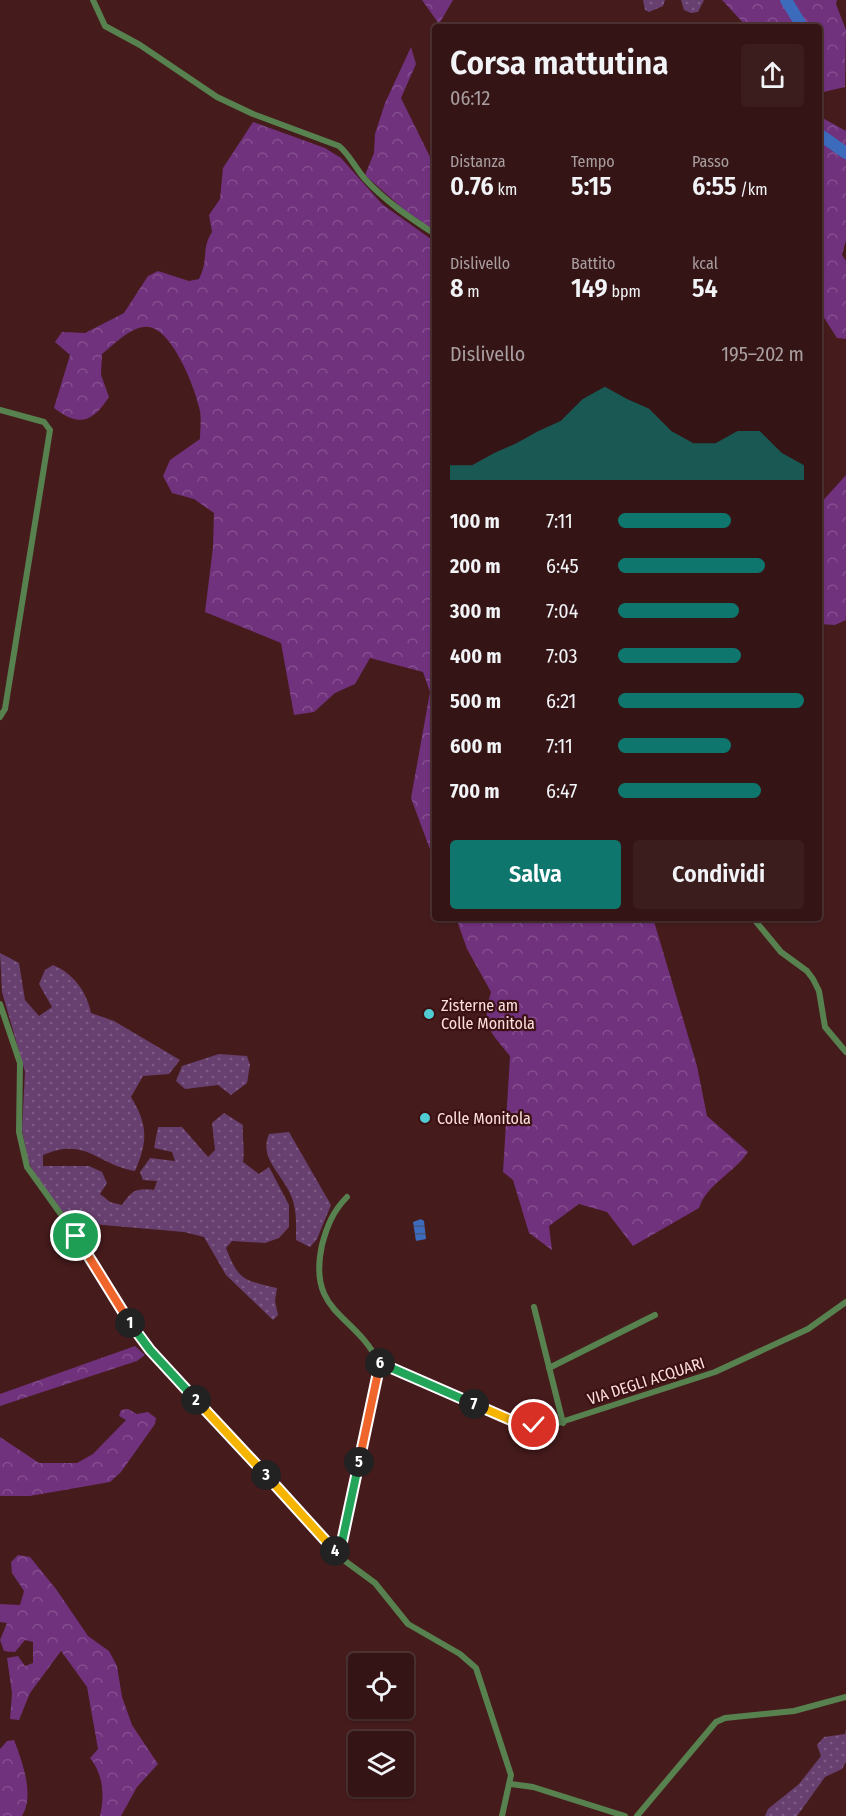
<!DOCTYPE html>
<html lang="it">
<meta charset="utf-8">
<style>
:root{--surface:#341415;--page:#3c1d1e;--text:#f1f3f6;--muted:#a99ea0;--line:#4e3334;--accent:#0f766e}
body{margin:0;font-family:"Fira Sans Condensed",sans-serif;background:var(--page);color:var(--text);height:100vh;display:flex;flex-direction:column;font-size:22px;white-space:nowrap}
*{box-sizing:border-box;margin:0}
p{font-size:20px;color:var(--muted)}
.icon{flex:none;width:33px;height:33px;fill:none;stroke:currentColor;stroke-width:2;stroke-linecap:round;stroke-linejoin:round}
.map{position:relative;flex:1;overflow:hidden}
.side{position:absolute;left:432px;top:24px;width:390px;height:897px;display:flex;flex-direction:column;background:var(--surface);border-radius:6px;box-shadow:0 2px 4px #0004,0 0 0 2px var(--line)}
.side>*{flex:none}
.tools{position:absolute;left:348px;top:1653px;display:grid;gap:12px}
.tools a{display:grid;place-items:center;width:66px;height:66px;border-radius:6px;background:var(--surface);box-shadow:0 2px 4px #0004,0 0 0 2px var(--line);font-size:30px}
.pin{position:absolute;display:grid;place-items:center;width:51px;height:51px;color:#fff;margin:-26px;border:3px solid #fff;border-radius:50%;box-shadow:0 2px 6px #0007}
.km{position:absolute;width:30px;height:30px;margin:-15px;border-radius:50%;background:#222;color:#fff;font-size:16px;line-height:30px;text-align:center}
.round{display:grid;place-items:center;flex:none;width:63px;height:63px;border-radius:6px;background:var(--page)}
.headline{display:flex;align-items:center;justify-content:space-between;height:102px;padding:0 18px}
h1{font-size:33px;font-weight:600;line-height:45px}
.metrics{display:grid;grid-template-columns:repeat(3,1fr);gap:9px;height:102px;padding:6px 18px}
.metrics div{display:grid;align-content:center}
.metrics b{font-size:26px;font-weight:600}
.metrics small{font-size:16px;font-weight:400}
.metrics p{font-size:16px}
.chart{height:168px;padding:12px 18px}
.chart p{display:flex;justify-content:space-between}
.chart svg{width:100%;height:108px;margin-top:6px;fill:var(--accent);opacity:.7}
.action{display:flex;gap:12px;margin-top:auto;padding:12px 18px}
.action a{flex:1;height:69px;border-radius:6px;background:var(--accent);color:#fff;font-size:24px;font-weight:600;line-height:69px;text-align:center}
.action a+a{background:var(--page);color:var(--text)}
ul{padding:0 18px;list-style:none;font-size:20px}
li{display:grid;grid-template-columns:96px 72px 1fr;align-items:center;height:45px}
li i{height:15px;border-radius:8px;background:var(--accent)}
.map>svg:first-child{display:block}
</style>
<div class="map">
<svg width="846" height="1816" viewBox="0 0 846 1816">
<defs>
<pattern id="green-dots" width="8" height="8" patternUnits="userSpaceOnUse" patternTransform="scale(1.5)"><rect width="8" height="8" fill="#684070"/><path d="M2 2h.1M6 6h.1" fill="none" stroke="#7e5b84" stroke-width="1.8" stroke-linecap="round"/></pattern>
<pattern id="forest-crowns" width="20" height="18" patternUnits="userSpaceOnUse" patternTransform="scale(1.5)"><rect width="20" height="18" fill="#70317d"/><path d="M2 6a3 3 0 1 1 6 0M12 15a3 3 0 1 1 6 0" fill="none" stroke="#854e8f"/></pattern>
<pattern id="water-rules" width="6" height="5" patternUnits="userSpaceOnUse" patternTransform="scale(1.5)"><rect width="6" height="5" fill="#3d6bbc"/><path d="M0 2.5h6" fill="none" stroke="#445780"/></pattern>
</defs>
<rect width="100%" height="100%" fill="#461b1c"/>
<g fill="url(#green-dots)">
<path d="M643,0H665L663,6L649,12L645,10Z"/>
<path d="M681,0H704L698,12L691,13L684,10Z"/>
<path d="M0,953L19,963L25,1000L39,1016L52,1007L39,984L45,970L53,965C73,973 87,992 91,1013L114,1021L180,1060L169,1074L143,1076L131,1097C148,1125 148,1141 135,1171C98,1165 86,1136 43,1155V1166H89L102,1172L107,1183L100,1194L110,1202L122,1205C132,1190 137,1188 154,1190L157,1181L143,1180L140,1172L150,1158L175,1161L172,1152L154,1148L158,1127H182L208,1157L215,1150L212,1123L224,1113L243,1125C242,1138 245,1149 243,1162L259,1174L269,1167L289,1205V1227L279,1238L265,1243L232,1241L226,1248C239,1281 243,1280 277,1288L275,1301L278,1315L273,1320L226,1275L204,1237L184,1232L80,1223L65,1218L36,1177L28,1161L22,1130L25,1072L2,992Z"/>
<path d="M219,1054L247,1056L250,1065L247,1083L231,1095L218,1085L185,1089L176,1081L182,1066Z"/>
<path d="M289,1132L331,1205L317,1239L310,1247L296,1240C296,1227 297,1211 292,1198C284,1175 258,1159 269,1134Z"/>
<path d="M846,1729V1762L842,1769L825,1777L797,1816H765L768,1809L799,1784L821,1756L817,1745L824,1737L845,1734Z"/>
</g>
<g fill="url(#forest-crowns)">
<path d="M422,0H453L439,24Z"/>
<path d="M722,0H837L836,4L846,30L845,87L819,93V27H747Z"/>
<path d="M411,47L416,64L401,98L435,167V231L403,209L365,175L374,153L375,134L385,103Z"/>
<path d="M819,116L846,131V240L842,255L846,261V339L837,338L819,310Z"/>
<path d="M253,122L325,148L341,158L382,204L435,242V863L411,798L430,692L423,672L370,658L355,684L335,693L314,712L294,715L281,643L205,612L213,547L214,513L194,499L172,493L163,476L170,460L200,439C200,429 202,417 199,407C195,387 172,330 149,327C132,325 114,345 102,354L101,375L109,397C92,423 79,427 54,408L70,355L55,342L62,332L85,333L124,313L148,276L158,271L189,281L199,279C209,259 201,249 212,232L209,215L220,199L223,168Z"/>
<path d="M846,475V620L835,625L819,624V505Z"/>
<path d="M456,918H653L697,1066L707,1116L748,1152C734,1173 707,1184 699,1208L633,1246L607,1212L579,1204L549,1226L552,1250L529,1233L513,1180L503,1172L510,1056C489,1030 481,1025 491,992L467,949Z"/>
<path d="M135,1346L145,1355L137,1361L0,1406V1394Z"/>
<path d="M128,1409L137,1414L148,1412L156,1418L155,1424L121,1472L110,1482L30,1496H0V1437L39,1463H77L93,1454L126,1420L119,1416L121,1410Z"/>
<path d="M18,1555L30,1557L56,1589L88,1636L109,1651L117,1666L122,1697L132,1725L158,1764L137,1787L121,1816H100C105,1795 103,1774 90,1758L98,1749L87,1687L61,1651L30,1693L19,1720L10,1719L12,1693L7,1658L18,1656L25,1666L33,1663V1642L25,1640L15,1652L4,1651L0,1640L7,1623L0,1622V1604L20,1605L24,1591L12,1573L11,1562Z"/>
<path d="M14,1740C22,1761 35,1795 22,1816H0V1749L7,1741Z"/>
</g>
<path fill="url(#water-rules)" d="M421,1219L424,1221L426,1239L416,1241L413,1222Z"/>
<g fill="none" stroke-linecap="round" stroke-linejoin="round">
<g stroke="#3d6bbc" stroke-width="12">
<path d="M786,0L800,23V27"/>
<path d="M819,134L846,153"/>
</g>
<g stroke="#57814f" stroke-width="6">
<path d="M93,0L105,26L140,45L217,97L253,114L339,146C350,155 355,168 365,179C385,201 410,218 435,234"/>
<path d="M0,410L44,422L50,430L5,709L0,717"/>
<path d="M753,918L781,952L807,971L813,979L819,991L825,1027L846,1052"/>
<path d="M0,1004L20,1063L19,1132L27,1167L85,1248L133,1327L154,1355L341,1558L375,1583L408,1624L460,1654L476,1668L511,1775L502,1816"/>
<path d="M534,1307L563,1423"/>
<path d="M379,1363L513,1421L552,1425L715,1372L808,1329L846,1302"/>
<path d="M549,1368L655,1315"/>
<path d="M339,1556L379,1363C355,1313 307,1314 322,1245C327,1226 333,1211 347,1197"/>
<path d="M511,1784L533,1787L625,1816"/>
<path d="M637,1816L716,1722L725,1718L794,1711L846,1697"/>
</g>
</g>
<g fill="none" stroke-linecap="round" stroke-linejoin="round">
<g stroke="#fff" stroke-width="12">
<path id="split-1" d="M76,1236L130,1323"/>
</g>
<g stroke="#fff" stroke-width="12">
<path id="split-2" d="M130,1323L150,1350L196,1400"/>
</g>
<g stroke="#fff" stroke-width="12">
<path id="split-3" d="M196,1400L266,1475"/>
</g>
<g stroke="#fff" stroke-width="12">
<path id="split-4" d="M266,1475L335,1551"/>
</g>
<g stroke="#fff" stroke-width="12">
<path id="split-5" d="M335,1551L339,1556L359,1462"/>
</g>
<g stroke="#fff" stroke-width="12">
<path id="split-6" d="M359,1462L380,1363"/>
</g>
<g stroke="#fff" stroke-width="12">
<path id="split-7" d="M380,1363L474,1404"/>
</g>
<g stroke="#fff" stroke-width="12">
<path id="split-8" d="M474,1404L513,1421L534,1425"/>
</g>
<use href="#split-1" stroke="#f0652b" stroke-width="8"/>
<use href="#split-2" stroke="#22a559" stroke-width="8"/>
<use href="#split-3" stroke="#f5b400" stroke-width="8"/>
<use href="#split-4" stroke="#f5b400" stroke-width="8"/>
<use href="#split-5" stroke="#22a559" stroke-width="8"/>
<use href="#split-6" stroke="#f0652b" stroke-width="8"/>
<use href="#split-7" stroke="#22a559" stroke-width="8"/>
<use href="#split-8" stroke="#f5b400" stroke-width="8"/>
</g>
<g fill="#51ccd3" stroke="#3b1113" stroke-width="2">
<circle cx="429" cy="1014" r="6"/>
<circle cx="425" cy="1118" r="6"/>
</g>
<g text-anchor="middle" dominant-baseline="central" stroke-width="4.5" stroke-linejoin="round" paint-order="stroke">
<g font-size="16" fill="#fddfde" stroke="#3b1113" text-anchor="start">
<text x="441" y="1005">Zisterne am<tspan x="441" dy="18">Colle Monitola</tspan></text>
<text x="437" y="1118">Colle Monitola</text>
</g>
<g font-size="16" fill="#fddfde" stroke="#3b1113">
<text transform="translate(646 1381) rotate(-18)">VIA DEGLI ACQUARI</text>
</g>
</g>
</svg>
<div class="tools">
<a><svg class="icon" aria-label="locate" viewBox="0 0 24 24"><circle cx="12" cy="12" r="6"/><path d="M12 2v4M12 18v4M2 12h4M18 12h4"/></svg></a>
<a><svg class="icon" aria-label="layers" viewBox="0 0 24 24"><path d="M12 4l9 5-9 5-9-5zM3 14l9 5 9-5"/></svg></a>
</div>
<div class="pin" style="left:76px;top:1236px;background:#1e9e55"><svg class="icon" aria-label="arrive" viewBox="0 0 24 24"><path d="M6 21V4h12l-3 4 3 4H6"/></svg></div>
<div class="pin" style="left:534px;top:1425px;background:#d93025"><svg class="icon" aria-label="check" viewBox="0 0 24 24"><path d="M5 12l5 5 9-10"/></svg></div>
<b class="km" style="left:130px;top:1323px">1</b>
<b class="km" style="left:196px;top:1400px">2</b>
<b class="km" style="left:266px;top:1475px">3</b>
<b class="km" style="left:335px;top:1551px">4</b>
<b class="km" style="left:359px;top:1462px">5</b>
<b class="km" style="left:380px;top:1363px">6</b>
<b class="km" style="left:474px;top:1404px">7</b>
<section class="side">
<div class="headline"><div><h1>Corsa mattutina</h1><p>06:12</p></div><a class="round"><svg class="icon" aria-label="share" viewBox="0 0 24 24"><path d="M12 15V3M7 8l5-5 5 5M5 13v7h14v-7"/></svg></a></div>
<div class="metrics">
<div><p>Distanza</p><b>0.76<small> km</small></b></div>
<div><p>Tempo</p><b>5:15</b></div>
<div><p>Passo</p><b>6:55<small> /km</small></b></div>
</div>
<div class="metrics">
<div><p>Dislivello</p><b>8<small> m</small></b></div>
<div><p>Battito</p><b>149<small> bpm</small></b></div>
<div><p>kcal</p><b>54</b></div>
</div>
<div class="chart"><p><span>Dislivello</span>195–202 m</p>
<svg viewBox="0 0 160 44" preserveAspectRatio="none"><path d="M0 44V38L10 38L20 33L30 29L40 24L50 20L60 11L70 6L80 11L90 15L100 24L110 29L120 29L130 24L140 24L150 33L160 38V44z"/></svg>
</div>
<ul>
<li><b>100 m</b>7:11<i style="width:61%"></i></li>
<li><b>200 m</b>6:45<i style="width:79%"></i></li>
<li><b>300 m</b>7:04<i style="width:65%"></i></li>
<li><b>400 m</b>7:03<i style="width:66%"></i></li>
<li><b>500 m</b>6:21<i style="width:100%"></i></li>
<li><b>600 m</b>7:11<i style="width:61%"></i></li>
<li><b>700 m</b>6:47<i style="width:77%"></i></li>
</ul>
<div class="action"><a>Salva</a><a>Condividi</a></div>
</section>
</div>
